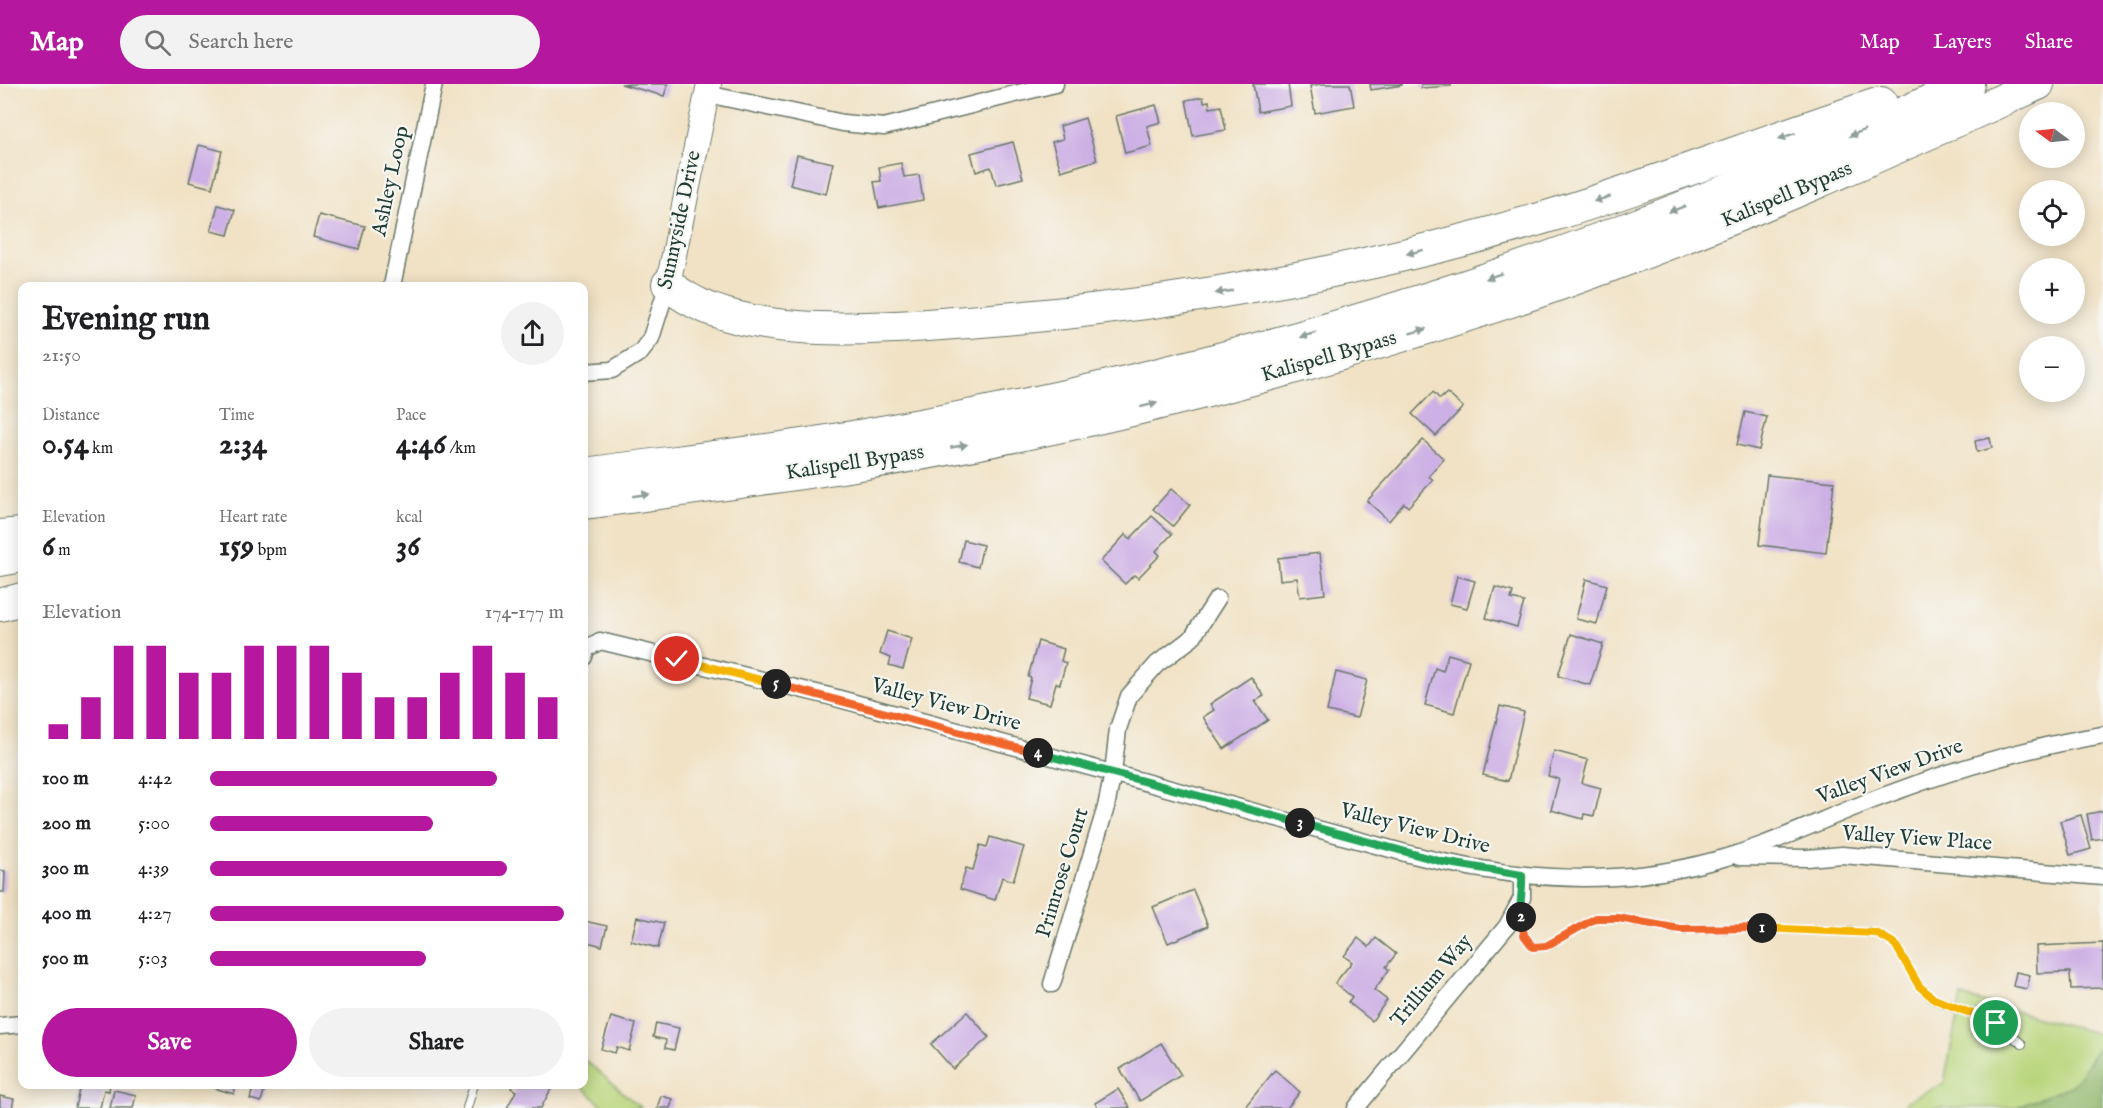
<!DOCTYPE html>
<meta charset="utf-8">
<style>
:root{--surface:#fff;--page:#f2f2f2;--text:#202124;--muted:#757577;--accent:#b5179e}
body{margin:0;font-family:"IM FELL English",serif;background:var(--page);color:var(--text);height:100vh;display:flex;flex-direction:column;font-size:22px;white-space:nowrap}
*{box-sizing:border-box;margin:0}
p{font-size:20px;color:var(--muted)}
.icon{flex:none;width:33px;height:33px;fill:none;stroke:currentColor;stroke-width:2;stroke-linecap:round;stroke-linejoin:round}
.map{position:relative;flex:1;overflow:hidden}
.drawer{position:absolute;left:18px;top:198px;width:570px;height:807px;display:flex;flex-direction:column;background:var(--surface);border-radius:12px;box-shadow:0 3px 15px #0003}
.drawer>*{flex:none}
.needle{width:39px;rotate:285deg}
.tools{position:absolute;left:2019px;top:18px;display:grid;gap:12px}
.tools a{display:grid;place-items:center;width:66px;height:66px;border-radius:50%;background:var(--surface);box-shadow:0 3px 15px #0003;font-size:30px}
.pin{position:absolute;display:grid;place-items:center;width:51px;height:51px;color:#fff;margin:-26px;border:3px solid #fff;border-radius:50%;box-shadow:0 2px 6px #0007}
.km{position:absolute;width:30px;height:30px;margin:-15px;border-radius:50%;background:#222;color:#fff;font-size:16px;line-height:30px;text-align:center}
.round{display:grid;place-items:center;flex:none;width:63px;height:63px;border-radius:32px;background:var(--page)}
.summary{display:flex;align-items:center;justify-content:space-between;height:102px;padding:0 24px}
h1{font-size:33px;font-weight:700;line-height:45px}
.stats{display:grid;grid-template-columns:repeat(3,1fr);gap:9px;height:102px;padding:6px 24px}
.stats div{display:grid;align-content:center}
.stats b{font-size:30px;font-weight:700}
.stats small{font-size:16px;font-weight:400}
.stats p{font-size:16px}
.chart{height:168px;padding:12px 24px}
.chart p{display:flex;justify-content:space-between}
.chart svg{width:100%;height:108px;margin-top:6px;stroke:var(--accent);stroke-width:6}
.primary-button{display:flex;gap:12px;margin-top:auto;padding:12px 24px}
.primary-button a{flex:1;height:69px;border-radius:36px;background:var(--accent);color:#fff;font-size:24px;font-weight:700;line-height:69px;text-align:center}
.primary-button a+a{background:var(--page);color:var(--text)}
ul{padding:0 24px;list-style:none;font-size:20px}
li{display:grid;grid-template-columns:96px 72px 1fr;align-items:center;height:45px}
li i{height:15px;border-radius:8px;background:var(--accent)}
header{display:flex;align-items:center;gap:36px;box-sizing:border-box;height:84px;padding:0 30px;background:var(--accent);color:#fff}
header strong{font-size:28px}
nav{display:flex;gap:33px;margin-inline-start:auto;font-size:21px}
.search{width:420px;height:54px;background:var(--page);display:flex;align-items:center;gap:15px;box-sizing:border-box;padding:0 21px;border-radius:33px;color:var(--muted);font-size:22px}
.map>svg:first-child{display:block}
</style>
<header>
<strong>Map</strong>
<div class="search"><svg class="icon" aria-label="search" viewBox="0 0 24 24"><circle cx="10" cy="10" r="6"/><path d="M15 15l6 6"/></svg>Search here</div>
<nav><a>Map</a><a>Layers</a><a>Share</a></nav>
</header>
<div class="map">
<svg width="2103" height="1024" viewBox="0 0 2103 1024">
<rect width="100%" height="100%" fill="#f6f6f2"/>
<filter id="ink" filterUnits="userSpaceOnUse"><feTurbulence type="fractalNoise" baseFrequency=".0167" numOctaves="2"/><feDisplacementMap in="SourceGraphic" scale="12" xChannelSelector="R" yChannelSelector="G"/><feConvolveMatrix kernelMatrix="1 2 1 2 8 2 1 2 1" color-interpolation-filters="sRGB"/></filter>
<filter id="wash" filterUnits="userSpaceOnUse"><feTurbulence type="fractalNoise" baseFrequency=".008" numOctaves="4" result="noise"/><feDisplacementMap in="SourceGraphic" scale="24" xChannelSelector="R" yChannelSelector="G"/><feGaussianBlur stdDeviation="1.35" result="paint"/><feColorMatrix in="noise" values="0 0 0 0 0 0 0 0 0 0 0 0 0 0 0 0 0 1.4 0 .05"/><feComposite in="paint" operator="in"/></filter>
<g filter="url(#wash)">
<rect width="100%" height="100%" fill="#f1e2c5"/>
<g fill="#b9d67c" stroke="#6c8a58" stroke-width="1.5">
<path d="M1961,912L2103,951V1024H1905L1907,1017L1944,999Z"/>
<path d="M584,975L641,1024H605L580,1001L584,1000Z"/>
</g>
<path fill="#92b76c" stroke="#587a50" stroke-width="1.5" d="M2103,957V1024H2015L2073,1001Z"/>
<g id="blocks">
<g fill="#cdb0e5">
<path d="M621,0H668L664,12Z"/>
<path d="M1253,0H1288L1291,22L1258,28Z"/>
<path d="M1321,0H1350L1354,22L1315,29L1310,2Z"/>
<path d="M1370,0H1402V1L1371,6Z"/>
<path d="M1421,0H1451V2L1421,4Z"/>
<path d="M1203,13L1204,18L1209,17L1210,24L1221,22L1226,46L1193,52L1186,16Z"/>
<path d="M1156,21L1161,38L1147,42L1152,62L1125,69L1116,32Z"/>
<path d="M1085,34L1097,76L1061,87L1052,58L1063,55L1060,42Z"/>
<path d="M1013,58L1023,94L996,101L991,83L976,88L971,69Z"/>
<path d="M199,61L222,67L212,104L189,98Z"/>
<path d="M797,71L833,79L826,110L790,101Z"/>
<path d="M901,79L904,93L919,91L923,116L879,124L874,98L881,97L879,83Z"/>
<path d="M218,121L235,126L228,151L211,147Z"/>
<path d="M319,131L365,142L359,165L313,153Z"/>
<path d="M1433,308L1440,315L1447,309L1463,323L1436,352L1412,330Z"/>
<path d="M1745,328L1767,333L1759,366L1737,361Z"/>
<path d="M1990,354L1992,364L1977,368L1975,357Z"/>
<path d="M1423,356L1444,375L1429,392L1433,396L1408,423L1404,419L1389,437L1367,417Z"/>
<path d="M1767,391L1834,398L1826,469L1759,461Z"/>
<path d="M1171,405L1190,421L1173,442L1153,425Z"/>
<path d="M1152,432L1172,450L1156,467L1160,471L1138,494L1134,491L1125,500L1101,477L1126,450L1130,455Z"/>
<path d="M964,456L983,461L978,483L959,478Z"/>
<path d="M1320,469L1325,510L1300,513L1297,494L1280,496L1278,474Z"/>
<path d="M1457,492L1475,497L1467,524L1450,520Z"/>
<path d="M1586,495L1607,501L1597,540L1576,535Z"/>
<path d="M1495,503L1513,508L1511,515L1524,518L1517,543L1486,534Z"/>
<path d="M887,547L912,555L903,585L889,581L891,574L880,570Z"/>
<path d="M1571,550L1603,560L1590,601L1558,592Z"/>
<path d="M1038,557L1064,565L1061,577L1066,579L1060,600L1056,599L1050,620L1026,614L1031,594L1028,593Z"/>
<path d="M1448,570L1469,576L1454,629L1425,621L1435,584L1443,587Z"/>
<path d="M1336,588L1367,596L1357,634L1327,627Z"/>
<path d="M1251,593L1264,612L1255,617L1268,636L1224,665L1203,633L1214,626L1210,620Z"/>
<path d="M1500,622L1524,628L1508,697L1483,691Z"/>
<path d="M1554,667L1588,676L1582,699L1601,704L1594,732L1584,730L1583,735L1551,726L1559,695L1548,692Z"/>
<path d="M2103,727V754L2092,756L2087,730Z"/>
<path d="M2081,731L2091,765L2070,771L2060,737Z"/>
<path d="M990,753L1024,763L1013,797L1002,793L995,816L960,805L966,784L973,786L980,761L987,763Z"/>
<path d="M0,786L5,787L4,808H0Z"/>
<path d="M1193,806L1208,842L1168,859L1153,823Z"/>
<path d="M637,833L664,839L658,864L631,857Z"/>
<path d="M584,837L607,842L602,862L584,857Z"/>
<path d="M1358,854L1369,863L1376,854L1396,870L1386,883L1389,886L1374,906L1387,916L1372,937L1348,918L1352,913L1335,899L1352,878L1344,872Z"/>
<path d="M2103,859V904L2071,905L2070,888L2037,889L2036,862Z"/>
<path d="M2016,888L2030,891L2027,905L2013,902Z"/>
<path d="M967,928L989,953L953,985L931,960Z"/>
<path d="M611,933L636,940L629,967L617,963L615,969L601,965Z"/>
<path d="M656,939L679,944L674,966L665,964L666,956L653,953Z"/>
<path d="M1161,959L1181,991L1140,1017L1120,985Z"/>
<path d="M1275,986L1300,1008L1287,1024H1244Z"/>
<path d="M80,1000H110L109,1007L104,1006L100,1024H75Z"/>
<path d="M215,1000H236L234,1010L214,1004Z"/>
<path d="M254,1000H266L261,1018L250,1015Z"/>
<path d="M513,1000H551L553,1001L541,1024H507L516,1007L511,1004Z"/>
<path d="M1118,1005L1130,1024H1098L1095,1019Z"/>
<path d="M114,1006L136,1011L133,1024H110Z"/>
<path d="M0,1012L14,1015L12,1024H0Z"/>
<path d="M661,1012L673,1015L670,1024H657Z"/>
</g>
</g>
</g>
<g filter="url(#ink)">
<use href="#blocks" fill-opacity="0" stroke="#687767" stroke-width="1.5"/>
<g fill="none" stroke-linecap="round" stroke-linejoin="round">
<g stroke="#687767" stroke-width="10">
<g id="lane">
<path d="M1519,822L1524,851L1533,863L1547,862L1596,834H1618L1680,845L1756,844L1876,849L1895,860L1919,902L1933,915L1996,939L2022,960"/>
<path d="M467,1024L474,1000"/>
</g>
</g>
<g stroke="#687767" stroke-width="19">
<g id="street">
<path d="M707,10L843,39L884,43L1055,0"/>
<path d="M392,202L434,0"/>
<path d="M584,288L612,286L641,268L651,254L668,200"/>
<path d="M584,573L586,565L600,557L829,612L1409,770C1503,794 1606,804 1701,780C1753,768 1801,745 1850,725C1932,692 2016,665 2103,651"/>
<path d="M1739,773L1807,774L1842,771L2103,793"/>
<path d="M1052,900L1106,723L1113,689L1118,645L1129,612L1157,580L1192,554L1217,515"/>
<path d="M0,942L22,940"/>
<path d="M1356,1024L1507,842L1522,814V791"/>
</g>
</g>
<g stroke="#687767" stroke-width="26">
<path id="secondary" d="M668,200L709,0"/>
</g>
<g stroke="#687767" stroke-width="34">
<g id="highway">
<path d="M668,200C728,255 864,246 941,240C1149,226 1354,191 1553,131C1664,97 1771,54 1881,19"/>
<path d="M584,390C687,376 790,365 893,346C1019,324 1144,296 1268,262C1415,222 1560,172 1702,116C1792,80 1880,39 1968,0"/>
<path d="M584,419C672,407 760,396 848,382C989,360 1130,329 1267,291C1382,259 1497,224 1609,182C1755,128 1896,64 2038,0"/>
<path d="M0,452L22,450"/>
<path d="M0,476L22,472"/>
<path d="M0,521L22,515"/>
</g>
</g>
<use href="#lane" stroke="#fff" stroke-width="8"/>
<use href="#street" stroke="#fff" stroke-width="16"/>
<use href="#secondary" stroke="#fff" stroke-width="24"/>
<use href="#highway" stroke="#fff" stroke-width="32"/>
</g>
<defs><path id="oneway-solid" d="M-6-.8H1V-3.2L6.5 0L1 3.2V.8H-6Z" transform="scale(1.5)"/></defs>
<g fill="#8f9e9a">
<use href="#oneway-solid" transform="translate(1857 49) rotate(156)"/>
<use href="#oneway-solid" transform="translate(1787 52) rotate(161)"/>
<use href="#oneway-solid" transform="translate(1602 115) rotate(163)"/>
<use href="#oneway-solid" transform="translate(1677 125) rotate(159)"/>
<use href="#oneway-solid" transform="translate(1415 168) rotate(166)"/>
<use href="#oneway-solid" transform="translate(1494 192) rotate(161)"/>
<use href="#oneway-solid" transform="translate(1224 208) rotate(171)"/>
<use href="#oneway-solid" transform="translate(1418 247) rotate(-17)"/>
<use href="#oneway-solid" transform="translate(1308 251) rotate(164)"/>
<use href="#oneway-solid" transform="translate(1149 321) rotate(-14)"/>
<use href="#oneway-solid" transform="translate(959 362) rotate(-11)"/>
<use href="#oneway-solid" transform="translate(641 411) rotate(-8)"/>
</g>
</g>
<g fill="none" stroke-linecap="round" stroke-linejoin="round" filter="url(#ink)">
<g stroke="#fff" stroke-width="12">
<path id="split-1" d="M1762,844L1876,849L1895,860L1919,902L1934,915L1996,939"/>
</g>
<g stroke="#fff" stroke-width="12">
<path id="split-2" d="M1521,833L1524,851L1533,863L1546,862L1596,834H1618L1680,845L1762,844"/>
</g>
<g stroke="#fff" stroke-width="12">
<path id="split-3" d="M1300,739L1443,778L1522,791C1523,806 1519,819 1521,833"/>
</g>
<g stroke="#fff" stroke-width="12">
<path id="split-4" d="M1038,669L1300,739"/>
</g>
<g stroke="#fff" stroke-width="12">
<path id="split-5" d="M776,600L1038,669"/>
</g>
<g stroke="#fff" stroke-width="12">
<path id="split-6" d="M677,575L776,600"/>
</g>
<use href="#split-1" stroke="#f5b400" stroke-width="8"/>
<use href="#split-2" stroke="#f0652b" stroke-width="8"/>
<use href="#split-3" stroke="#22a559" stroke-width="8"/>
<use href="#split-4" stroke="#22a559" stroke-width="8"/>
<use href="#split-5" stroke="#f0652b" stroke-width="8"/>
<use href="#split-6" stroke="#f5b400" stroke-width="8"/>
</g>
<g text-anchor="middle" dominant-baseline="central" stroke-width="4.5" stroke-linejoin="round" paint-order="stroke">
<g font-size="21" fill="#1f3d34" stroke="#f6f6f2">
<text transform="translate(391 97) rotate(-78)">Ashley Loop</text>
<text transform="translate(1787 111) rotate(-23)">Kalispell Bypass</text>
<text transform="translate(680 136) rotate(-78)">Sunnyside Drive</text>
<text transform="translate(1329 273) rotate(-16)">Kalispell Bypass</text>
<text transform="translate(855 379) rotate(-9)">Kalispell Bypass</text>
<text transform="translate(946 621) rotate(15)">Valley View Drive</text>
<text transform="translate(1890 688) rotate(-20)">Valley View Drive</text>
<text transform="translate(1415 745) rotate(14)">Valley View Drive</text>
<text transform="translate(1917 755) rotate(4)">Valley View Place</text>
<text transform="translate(1063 789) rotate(-73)">Primrose Court</text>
<text transform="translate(1432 897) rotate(-50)">Trillium Way</text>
</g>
</g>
</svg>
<div class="tools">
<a><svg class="needle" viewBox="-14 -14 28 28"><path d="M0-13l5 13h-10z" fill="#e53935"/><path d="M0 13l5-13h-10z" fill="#757577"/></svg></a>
<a><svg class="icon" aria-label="locate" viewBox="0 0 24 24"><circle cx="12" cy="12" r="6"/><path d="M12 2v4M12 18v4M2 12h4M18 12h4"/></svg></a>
<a>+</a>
<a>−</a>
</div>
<div class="pin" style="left:1996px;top:939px;background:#1e9e55"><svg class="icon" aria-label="arrive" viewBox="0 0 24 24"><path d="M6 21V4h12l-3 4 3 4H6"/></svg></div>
<div class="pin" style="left:677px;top:575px;background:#d93025"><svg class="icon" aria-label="check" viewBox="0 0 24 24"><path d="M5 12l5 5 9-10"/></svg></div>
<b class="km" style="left:1762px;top:844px">1</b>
<b class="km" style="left:1521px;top:833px">2</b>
<b class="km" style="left:1300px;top:739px">3</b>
<b class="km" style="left:1038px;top:669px">4</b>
<b class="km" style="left:776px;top:600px">5</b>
<section class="drawer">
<div class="summary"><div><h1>Evening run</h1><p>21:50</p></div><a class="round"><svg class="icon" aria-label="share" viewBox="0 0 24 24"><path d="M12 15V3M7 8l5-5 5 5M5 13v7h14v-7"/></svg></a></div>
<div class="stats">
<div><p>Distance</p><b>0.54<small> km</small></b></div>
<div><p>Time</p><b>2:34</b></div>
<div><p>Pace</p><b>4:46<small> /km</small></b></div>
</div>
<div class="stats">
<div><p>Elevation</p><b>6<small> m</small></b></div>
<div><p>Heart rate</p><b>159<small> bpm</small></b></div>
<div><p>kcal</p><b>36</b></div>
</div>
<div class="chart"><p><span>Elevation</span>174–177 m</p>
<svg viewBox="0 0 160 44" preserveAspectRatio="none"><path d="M5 44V38M15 44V27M25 44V6M35 44V6M45 44V17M55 44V17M65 44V6M75 44V6M85 44V6M95 44V17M105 44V27M115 44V27M125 44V17M135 44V6M145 44V17M155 44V27"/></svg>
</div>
<ul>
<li><b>100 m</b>4:42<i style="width:81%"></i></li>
<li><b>200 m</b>5:00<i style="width:63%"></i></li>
<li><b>300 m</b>4:39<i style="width:84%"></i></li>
<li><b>400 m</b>4:27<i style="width:100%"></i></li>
<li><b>500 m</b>5:03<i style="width:61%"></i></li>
</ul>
<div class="primary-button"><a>Save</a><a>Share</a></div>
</section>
</div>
